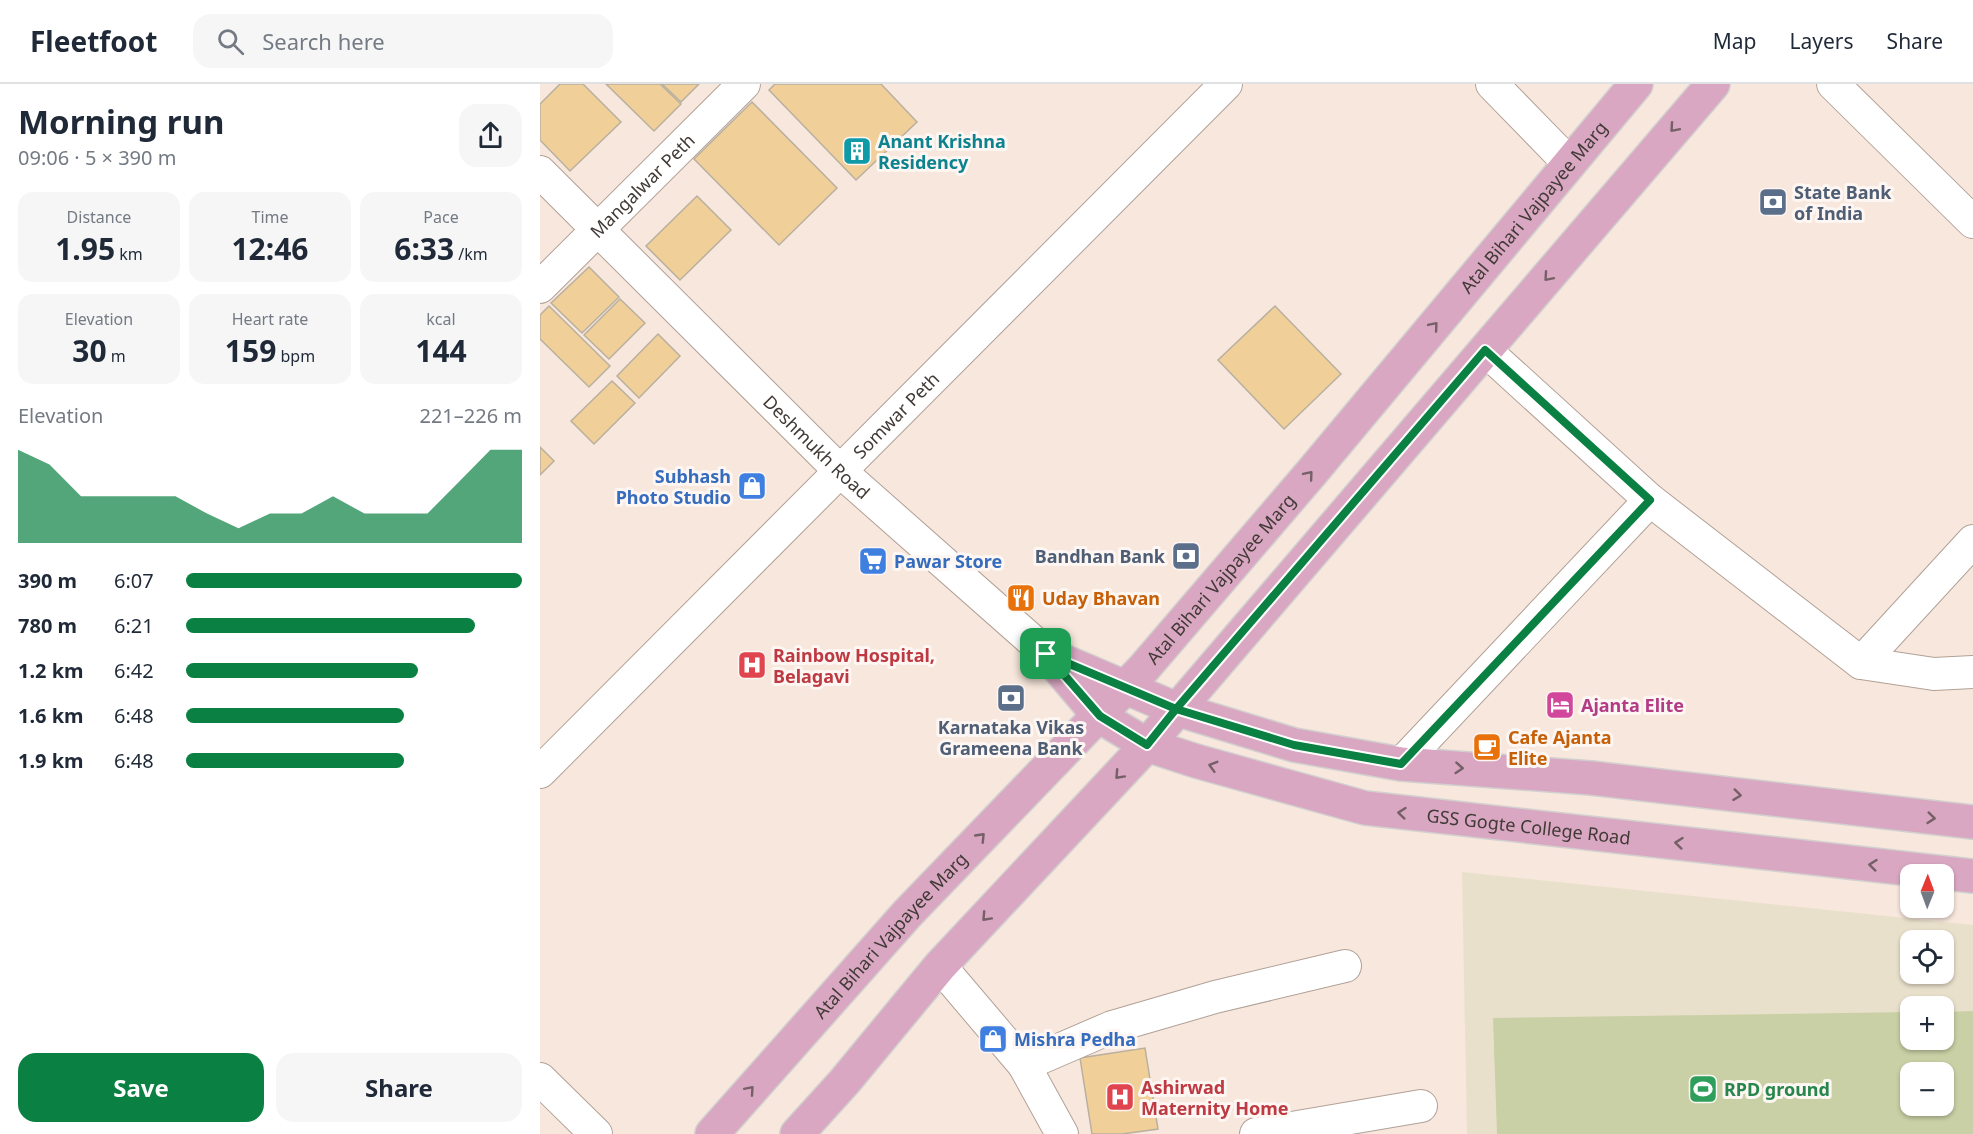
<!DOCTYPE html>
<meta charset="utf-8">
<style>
:root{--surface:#fff;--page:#f6f6f7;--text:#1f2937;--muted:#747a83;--line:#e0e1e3;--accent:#0b8043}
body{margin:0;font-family:"Noto Sans",sans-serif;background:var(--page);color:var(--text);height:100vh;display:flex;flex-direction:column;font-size:22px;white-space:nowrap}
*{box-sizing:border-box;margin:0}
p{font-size:20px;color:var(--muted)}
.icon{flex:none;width:33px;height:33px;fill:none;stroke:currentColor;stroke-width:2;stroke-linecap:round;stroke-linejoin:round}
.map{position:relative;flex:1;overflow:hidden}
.side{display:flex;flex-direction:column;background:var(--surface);width:540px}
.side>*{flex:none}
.needle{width:39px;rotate:1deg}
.fabs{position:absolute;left:1360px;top:780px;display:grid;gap:12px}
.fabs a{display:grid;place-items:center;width:54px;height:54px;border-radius:12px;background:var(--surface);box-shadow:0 2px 4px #0004;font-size:30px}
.pin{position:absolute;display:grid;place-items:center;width:51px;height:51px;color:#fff;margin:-26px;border-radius:12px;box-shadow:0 3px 9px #0006}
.round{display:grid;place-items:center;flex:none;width:63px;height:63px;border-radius:18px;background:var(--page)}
.overview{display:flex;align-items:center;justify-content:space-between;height:102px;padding:0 18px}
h1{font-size:33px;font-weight:700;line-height:45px}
.metrics{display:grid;grid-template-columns:repeat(3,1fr);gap:9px;height:102px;padding:6px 18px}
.metrics div{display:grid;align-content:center;border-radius:15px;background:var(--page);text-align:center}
.metrics b{font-size:30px;font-weight:700}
.metrics small{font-size:16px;font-weight:400}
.metrics p{font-size:16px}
.chart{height:168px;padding:12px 18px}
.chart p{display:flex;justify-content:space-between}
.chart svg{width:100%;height:108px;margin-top:6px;fill:var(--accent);opacity:.7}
.action{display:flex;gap:12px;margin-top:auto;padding:12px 18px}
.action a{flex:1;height:69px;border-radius:18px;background:var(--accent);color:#fff;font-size:24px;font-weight:700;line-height:69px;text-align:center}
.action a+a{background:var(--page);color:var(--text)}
ul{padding:0 18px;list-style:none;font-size:20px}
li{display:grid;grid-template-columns:96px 72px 1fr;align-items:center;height:45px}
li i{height:15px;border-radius:8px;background:var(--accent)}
header{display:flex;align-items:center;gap:36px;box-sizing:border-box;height:84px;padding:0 30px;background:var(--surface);border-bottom:2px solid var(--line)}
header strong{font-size:28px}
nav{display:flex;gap:33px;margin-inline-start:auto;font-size:21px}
.search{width:420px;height:54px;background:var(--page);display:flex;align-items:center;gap:15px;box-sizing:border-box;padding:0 21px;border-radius:18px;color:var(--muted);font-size:22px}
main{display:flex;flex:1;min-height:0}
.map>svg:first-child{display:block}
</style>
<header>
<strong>Fleetfoot</strong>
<div class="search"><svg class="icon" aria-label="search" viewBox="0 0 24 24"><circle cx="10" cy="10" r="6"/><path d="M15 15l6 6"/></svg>Search here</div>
<nav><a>Map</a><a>Layers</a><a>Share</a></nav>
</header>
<main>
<section class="side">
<div class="overview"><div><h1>Morning run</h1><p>09:06 · 5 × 390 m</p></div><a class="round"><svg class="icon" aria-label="share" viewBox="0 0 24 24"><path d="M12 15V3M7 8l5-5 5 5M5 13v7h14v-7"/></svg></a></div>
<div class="metrics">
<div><p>Distance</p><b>1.95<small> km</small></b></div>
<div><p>Time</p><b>12:46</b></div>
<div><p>Pace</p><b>6:33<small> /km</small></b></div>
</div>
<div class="metrics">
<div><p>Elevation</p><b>30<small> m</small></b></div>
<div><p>Heart rate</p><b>159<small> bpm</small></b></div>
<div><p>kcal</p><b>144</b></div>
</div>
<div class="chart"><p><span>Elevation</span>221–226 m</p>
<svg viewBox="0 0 160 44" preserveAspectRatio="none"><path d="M0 44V6L10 12L20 25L30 25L40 25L50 25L60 32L70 38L80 32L90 32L100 25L110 32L120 32L130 32L140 19L150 6L160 6V44z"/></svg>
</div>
<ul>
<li><b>390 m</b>6:07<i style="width:100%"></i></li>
<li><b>780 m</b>6:21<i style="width:86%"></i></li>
<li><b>1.2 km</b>6:42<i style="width:69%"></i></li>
<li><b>1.6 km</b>6:48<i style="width:65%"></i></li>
<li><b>1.9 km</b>6:48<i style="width:65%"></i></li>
</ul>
<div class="action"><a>Save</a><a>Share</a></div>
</section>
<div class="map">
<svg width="1433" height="1050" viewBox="0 0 1433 1050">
<rect width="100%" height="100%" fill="#f8e7dc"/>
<path fill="#e9e0cb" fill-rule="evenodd" d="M922,788L1433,841V1050H927ZM1371,856H1404V890H1371ZM1371,922H1404V956H1371ZM1371,988H1404V1022H1371Z"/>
<path fill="#c9d0a5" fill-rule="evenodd" d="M1433,927V1050H957L953,934L1371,928V956H1404V928ZM1371,988H1404V1022H1371Z"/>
<g fill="#f1cf98" stroke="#b9b0a0" stroke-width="1.5">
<path d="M20,0H43L81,38L30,87L0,56V20Z"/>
<path d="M66,0H120L141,20L114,47Z"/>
<path d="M122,0H159L141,18Z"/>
<path d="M235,0H341L377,38L316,96L229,6Z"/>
<path d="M212,18L297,104L239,161L154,75Z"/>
<path d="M157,112L191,146L140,196L106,162Z"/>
<path d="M49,183L79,213L42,249L11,219Z"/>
<path d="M80,215L105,239L69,275L44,251Z"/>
<path d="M9,222L70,282L49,303L0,255V231Z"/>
<path d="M735,222L801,290L744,345L678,276Z"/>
<path d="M118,250L140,272L99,314L77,292Z"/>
<path d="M72,297L95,319L54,360L31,337Z"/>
<path d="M0,363L14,377L0,391Z"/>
<path d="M605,964L618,1045L582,1050H552L540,974Z"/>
</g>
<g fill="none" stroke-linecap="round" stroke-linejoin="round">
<g stroke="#b1a197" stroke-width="34">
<g id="minor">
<path d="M952,0L1029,79"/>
<path d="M1293,0L1433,138"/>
<path id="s1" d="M0,88L300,387L506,569"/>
<path id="s2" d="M0,203L204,0"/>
<path d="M945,266L1110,416L1321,579L1394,590L1433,588"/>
<path d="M1321,579L1433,457"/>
<path d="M861,680L1110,416"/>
<path id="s3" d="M0,688L686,0"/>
<path d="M400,882L484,981L522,1050"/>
<path d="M484,981L572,943L675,913L805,882"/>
<path d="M0,995L56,1050"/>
<path d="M716,1050L881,1022"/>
</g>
</g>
<g stroke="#d1d0cf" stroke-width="36">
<g id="major">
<path id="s4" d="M506,569L559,632L607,661L656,677L825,724L1433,792"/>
<path d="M514,573L636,625L754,661L861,680L1051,694L1433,738"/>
<path id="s5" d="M172,1050L367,830L604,584L772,388L1096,0"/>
<path d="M257,1050L305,997L400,882L607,661L1173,0"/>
</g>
</g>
<use href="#minor" stroke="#fff" stroke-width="32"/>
<use href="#major" stroke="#d9a7c2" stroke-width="33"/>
</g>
<defs><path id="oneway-chevron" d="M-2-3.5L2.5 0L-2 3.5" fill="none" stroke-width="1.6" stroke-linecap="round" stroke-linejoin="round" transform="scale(1.5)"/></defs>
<g stroke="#766067">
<use href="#oneway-chevron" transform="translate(1134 44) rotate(131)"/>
<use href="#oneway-chevron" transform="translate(1008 193) rotate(131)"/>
<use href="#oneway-chevron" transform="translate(894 242) rotate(-50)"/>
<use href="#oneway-chevron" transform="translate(769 391) rotate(-50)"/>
<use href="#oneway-chevron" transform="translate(673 682) rotate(-164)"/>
<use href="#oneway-chevron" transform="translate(919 684) rotate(4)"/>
<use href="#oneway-chevron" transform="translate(579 691) rotate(133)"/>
<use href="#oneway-chevron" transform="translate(1197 711) rotate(7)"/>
<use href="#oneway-chevron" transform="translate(862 729) rotate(-174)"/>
<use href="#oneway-chevron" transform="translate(1391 734) rotate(6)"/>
<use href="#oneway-chevron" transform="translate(441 753) rotate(-46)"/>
<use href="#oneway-chevron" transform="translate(1139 759) rotate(-174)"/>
<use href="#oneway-chevron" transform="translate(1333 781) rotate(-174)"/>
<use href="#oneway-chevron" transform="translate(446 833) rotate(133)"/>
<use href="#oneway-chevron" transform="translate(210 1006) rotate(-49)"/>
</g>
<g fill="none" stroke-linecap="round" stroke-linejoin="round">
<g stroke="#fff" stroke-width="12">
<path id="route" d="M506,570L560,632L607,661L636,625L754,661L861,680L1110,416L945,266L636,625L506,570"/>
</g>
<use href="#route" stroke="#0b8043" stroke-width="8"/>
</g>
<defs>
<g id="building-square" transform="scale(1.5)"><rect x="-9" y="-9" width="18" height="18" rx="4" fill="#0f9aa8" stroke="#fdf6f2"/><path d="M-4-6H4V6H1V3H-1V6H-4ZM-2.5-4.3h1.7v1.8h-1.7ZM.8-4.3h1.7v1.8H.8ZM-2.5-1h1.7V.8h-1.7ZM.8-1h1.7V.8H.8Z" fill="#fff"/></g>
<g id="bank-square" transform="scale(1.5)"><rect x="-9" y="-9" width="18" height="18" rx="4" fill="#5c6f8a" stroke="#fdf6f2"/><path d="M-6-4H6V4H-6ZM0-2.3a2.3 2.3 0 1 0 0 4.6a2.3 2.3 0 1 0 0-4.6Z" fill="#fff"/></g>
<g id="shop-square" transform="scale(1.5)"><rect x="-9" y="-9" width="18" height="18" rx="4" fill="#3f7fe0" stroke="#fdf6f2"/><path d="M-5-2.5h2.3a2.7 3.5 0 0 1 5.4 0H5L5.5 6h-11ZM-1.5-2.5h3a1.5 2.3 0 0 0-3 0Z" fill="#fff"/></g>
<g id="supermarket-square" transform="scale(1.5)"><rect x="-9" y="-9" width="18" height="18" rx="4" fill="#3f7fe0" stroke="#fdf6f2"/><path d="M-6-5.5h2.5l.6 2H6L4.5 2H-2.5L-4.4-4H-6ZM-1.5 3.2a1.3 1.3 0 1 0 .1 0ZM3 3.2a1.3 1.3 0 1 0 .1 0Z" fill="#fff"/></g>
<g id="restaurant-square" transform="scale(1.5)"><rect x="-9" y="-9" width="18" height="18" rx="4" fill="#e8710a" stroke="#fdf6f2"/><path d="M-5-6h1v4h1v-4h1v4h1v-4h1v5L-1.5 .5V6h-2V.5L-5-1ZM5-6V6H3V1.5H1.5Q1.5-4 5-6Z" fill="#fff"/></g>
<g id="hospital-square" transform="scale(1.5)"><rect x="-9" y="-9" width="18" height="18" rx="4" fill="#e0444e" stroke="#fdf6f2"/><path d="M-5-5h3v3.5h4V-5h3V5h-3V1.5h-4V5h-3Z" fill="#fff"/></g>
<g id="hotel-square" transform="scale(1.5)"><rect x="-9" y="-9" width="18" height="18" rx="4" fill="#d1479c" stroke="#fdf6f2"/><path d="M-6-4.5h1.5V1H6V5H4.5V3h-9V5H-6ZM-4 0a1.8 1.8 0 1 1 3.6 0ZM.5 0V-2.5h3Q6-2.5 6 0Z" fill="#fff"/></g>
<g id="cafe-square" transform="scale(1.5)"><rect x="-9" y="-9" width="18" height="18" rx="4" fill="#e8710a" stroke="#fdf6f2"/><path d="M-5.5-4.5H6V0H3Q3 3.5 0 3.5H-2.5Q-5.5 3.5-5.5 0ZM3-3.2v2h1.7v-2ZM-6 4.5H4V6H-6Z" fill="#fff"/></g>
<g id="stadium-square" transform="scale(1.5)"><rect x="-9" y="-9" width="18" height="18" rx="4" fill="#2e9e5b" stroke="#fdf6f2"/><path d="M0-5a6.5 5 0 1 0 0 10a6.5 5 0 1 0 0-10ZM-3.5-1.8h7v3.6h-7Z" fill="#fff"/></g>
</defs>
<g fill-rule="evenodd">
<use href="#building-square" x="317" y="67"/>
<use href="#bank-square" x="1233" y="118"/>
<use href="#shop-square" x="212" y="402"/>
<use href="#bank-square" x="646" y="472"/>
<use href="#supermarket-square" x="333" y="477"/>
<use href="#restaurant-square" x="481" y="514"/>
<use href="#hospital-square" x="212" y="581"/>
<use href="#bank-square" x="471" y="614"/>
<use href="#hotel-square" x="1020" y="621"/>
<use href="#cafe-square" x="947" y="663"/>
<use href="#shop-square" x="453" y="955"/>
<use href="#stadium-square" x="1163" y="1005"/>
<use href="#hospital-square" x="580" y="1013"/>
</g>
<g text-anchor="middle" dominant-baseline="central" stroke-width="6" stroke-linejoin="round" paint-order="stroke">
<g font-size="18" font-weight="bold" fill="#0d838f" stroke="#fdf6f2" text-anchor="start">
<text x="338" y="57">Anant Krishna<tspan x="338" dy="21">Residency</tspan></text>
</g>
<g font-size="18" fill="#413a36" stroke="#fdf6f2">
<text stroke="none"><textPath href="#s2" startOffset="144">Mangalwar Peth</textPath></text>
<text stroke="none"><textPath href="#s5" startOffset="1239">Atal Bihari Vajpayee Marg</textPath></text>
<text stroke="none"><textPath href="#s3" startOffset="504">Somwar Peth</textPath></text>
<text stroke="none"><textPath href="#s1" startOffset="390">Deshmukh Road</textPath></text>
<text stroke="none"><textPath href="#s5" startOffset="753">Atal Bihari Vajpayee Marg</textPath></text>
<text stroke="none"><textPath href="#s4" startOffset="530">GSS Gogte College Road</textPath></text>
<text stroke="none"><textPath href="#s5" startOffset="267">Atal Bihari Vajpayee Marg</textPath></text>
</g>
<g font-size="18" font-weight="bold" fill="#4e5e75" stroke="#fdf6f2" text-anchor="start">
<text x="1254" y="108">State Bank<tspan x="1254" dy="21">of India</tspan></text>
<text x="625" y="472" text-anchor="end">Bandhan Bank</text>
<text x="471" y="643" text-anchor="middle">Karnataka Vikas<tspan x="471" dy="21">Grameena Bank</tspan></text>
</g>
<g font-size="18" font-weight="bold" fill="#366cbe" stroke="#fdf6f2" text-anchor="start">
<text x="191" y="392" text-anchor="end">Subhash<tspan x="191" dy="21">Photo Studio</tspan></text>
<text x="354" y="477">Pawar Store</text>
<text x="474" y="955">Mishra Pedha</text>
</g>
<g font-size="18" font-weight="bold" fill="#c56008" stroke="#fdf6f2" text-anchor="start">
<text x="502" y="514">Uday Bhavan</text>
<text x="968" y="653">Cafe Ajanta<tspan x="968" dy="21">Elite</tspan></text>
</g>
<g font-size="18" font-weight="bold" fill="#be3a42" stroke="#fdf6f2" text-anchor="start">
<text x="233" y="571">Rainbow Hospital,<tspan x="233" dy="21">Belagavi</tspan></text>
<text x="601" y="1003">Ashirwad<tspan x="601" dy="21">Maternity Home</tspan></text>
</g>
<g font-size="18" font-weight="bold" fill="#b23c85" stroke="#fdf6f2" text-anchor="start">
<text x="1041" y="621">Ajanta Elite</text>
</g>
<g font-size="18" font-weight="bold" fill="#27864d" stroke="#fdf6f2" text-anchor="start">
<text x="1184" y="1005">RPD ground</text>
</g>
</g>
</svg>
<div class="fabs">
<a><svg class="needle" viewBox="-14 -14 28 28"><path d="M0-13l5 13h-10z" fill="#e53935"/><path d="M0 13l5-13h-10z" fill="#747a83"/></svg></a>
<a><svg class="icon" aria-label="locate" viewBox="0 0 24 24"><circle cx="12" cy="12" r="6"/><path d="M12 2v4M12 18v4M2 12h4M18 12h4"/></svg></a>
<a>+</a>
<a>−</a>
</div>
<div class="pin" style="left:506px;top:570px;background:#1e9e55"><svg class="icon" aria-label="arrive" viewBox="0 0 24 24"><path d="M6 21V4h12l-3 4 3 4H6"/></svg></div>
</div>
</main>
